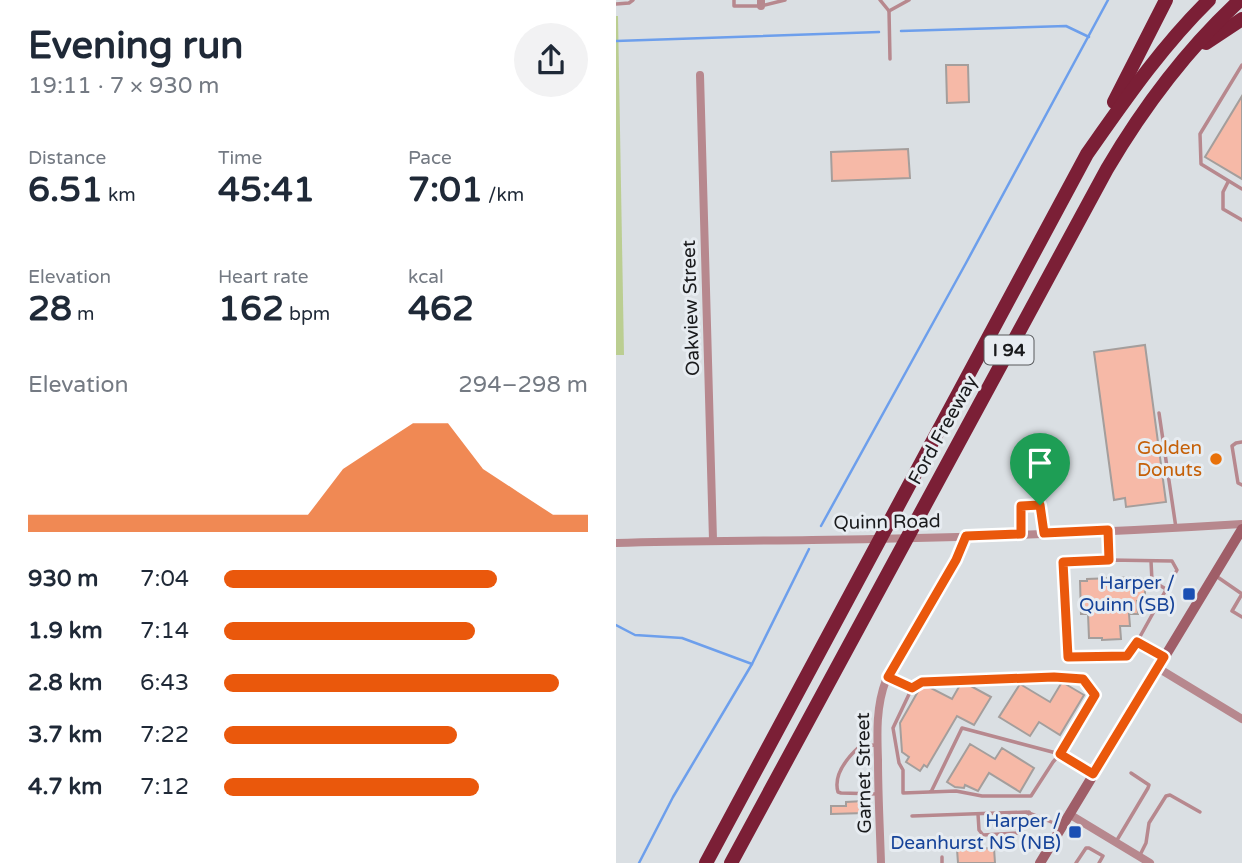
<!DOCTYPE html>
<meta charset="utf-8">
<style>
:root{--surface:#fff;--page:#f2f2f3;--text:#1f2937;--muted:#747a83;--accent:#ea580c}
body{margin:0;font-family:"Varela Round",sans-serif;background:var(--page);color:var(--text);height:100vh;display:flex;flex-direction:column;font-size:26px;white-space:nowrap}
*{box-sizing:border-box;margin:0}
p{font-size:23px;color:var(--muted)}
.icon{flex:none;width:38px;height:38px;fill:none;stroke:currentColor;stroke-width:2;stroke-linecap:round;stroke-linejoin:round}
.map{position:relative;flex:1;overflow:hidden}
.details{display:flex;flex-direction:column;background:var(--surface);width:616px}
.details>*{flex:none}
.pin{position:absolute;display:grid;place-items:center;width:60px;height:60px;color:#fff;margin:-72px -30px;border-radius:50% 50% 50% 0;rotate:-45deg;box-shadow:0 0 7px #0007}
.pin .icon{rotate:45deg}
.round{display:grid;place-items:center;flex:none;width:74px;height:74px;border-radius:37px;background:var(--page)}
.headline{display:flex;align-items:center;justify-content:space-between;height:119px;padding:0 28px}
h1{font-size:38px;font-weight:700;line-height:52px}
.stats{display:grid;grid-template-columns:repeat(3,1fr);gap:10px;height:119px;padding:7px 28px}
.stats div{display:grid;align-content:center}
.stats b{font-size:35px;font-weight:700}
.stats small{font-size:19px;font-weight:400}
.stats p{font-size:19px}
.chart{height:196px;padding:14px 28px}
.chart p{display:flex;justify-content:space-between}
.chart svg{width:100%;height:126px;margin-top:7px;fill:var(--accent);opacity:.7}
ul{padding:0 28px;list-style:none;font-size:23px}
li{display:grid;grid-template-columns:112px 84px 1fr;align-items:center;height:52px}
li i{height:18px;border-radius:9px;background:var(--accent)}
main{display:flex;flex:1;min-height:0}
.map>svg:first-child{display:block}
</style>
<main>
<section class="details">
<div class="headline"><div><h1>Evening run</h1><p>19:11 · 7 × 930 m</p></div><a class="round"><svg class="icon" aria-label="share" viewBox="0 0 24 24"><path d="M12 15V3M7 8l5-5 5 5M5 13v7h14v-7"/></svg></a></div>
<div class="stats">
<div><p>Distance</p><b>6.51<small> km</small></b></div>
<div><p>Time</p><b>45:41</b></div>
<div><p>Pace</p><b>7:01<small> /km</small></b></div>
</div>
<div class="stats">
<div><p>Elevation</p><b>28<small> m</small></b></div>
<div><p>Heart rate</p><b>162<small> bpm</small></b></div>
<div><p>kcal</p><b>462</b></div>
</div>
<div class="chart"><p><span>Elevation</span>294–298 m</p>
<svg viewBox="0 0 160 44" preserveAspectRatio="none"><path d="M0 44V38L10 38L20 38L30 38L40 38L50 38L60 38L70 38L80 38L90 22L100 14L110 6L120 6L130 22L140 30L150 38L160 38V44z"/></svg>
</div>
<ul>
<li><b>930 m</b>7:04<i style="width:75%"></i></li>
<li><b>1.9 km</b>7:14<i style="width:69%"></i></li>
<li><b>2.8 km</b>6:43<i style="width:92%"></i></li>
<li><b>3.7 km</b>7:22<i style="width:64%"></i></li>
<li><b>4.7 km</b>7:12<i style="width:70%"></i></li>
</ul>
</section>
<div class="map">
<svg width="626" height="863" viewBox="0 0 626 863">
<rect width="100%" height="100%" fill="#dadfe3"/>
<path fill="#bbce91" d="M0,16H2L8,355H0Z"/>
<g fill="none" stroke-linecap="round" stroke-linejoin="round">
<g stroke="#6d9fec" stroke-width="2.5">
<path d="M285,31L450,26L473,37"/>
<path d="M0,41L263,32"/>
<path d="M205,526L350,263L492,0"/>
<path d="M0,625L19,635L66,638L136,664"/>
<path d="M23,863L57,797L136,664L193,549"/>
</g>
</g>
<g fill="#f6b9a7" stroke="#a49e9c" stroke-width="2">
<path d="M330,65H352L353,102L331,103Z"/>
<path d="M626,96V179L589,157Z"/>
<path d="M292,149L294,178L216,181L215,152Z"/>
<path d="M529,345L550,502L510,507L509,498L498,500L478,352Z"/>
<path d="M523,577V580L529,579V601H521L522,614H513L514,626H504L505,639L486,640V638H473L472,614H465L464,581H471V579Z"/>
<path d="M446,682L468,695L444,735L423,722L414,736L383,717L404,684L434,702Z"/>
<path d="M344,685H353L375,697L358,725L341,716L311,767L308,765L304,771L290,762L293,757L286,752L284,723L304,688L313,687L336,699Z"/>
<path d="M354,744L379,759L386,748L418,768L404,792L373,773L362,791L349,785L348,788L339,787L331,782Z"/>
<path d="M248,801L249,813L215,814V806H230V802Z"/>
<path d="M378,848L379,863H342L341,849Z"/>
</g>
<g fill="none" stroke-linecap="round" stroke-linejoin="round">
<g stroke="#b7888e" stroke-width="3.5">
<path d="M118,0V6H145L169,0"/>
<path d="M264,0L273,11L274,59"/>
<path d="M0,4L13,3L17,0"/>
<path d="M273,11L293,0"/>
<path d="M626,65L584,134L585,164L626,189"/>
<path d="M612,182L607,192V209L626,220"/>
<path d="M543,413L560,528"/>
<path d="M626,442L620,443L616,446L622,483L626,485"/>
<path d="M419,469L428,533"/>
<path d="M492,531L493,560"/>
<path d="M405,534V506L423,505"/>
<path d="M535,561L536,581L550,589"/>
<path d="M600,576L626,594L616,611L626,617"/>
<path d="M521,642L561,570L556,561L493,560L447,562L452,657L511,656L521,642L547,656"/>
<path d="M272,677L296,688L306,682L438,677L467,679L479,695L444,754L476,773"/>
<path d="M296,688L277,728L283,763L287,770V793L340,791L366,796H415L437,762L444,754L346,728L315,792"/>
<path d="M260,745L244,746C232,757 217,775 222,792L225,793L263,794"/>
<path d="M362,814L363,830L367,835L402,833L413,812"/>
<path d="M296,816L411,812L445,826"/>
<path d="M501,840L532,788L533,785L515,773"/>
<path d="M524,855L530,843L533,823L550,796L554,795L584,812"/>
<path d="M326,857V863"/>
<path d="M460,863L470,848H473L487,856L483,863"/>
</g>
<g stroke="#b7888e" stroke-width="8">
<path d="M145,0V6"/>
<path d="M84,75L97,540"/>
<path d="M0,543C66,541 131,541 196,540C340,538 483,533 626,524"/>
<path d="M542,668L626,719"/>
<path d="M453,814L534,863"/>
<path d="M265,863C264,829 262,795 262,760C261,733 260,706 270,680L340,560L350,536"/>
</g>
<path stroke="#9f5e68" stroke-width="10" d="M424,863L626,529"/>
<g stroke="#7b1f36" stroke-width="14">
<path d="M590,43L626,19"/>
<path d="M498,102L550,0"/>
<path d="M90,863L471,154C509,100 546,46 593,0"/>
<path d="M115,863L491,169C528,106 571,49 624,0"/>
</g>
</g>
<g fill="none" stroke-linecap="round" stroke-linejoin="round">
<g stroke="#fff" stroke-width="14">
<path id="route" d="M424,505L428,533L492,530L493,560L447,562L452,657L511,656L521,642L548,657L477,774L444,754L479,695L467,679L438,677L306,682L296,688L272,677L340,560L350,536L405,534V506Z"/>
</g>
<use href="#route" stroke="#ea580c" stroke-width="9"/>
</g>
<circle fill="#e8710a" stroke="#e7ecf1" stroke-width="2.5" cx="600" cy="459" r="7"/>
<g fill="#1a4fb4" stroke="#e7ecf1" stroke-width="2.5">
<rect x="566" y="587" width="14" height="14" rx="3.5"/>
<rect x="452" y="825" width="14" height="14" rx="3.5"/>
</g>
<g text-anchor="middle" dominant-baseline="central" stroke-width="6" stroke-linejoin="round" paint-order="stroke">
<rect fill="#e7ecf1" stroke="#585a5d" stroke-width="2" x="368.5" y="335.5" width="49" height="29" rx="5"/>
<g font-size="18" font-weight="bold" fill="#1a1b1d">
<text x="393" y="350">I 94</text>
</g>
<g font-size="19" fill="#1a1b1d" stroke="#e7ecf1">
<text transform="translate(75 308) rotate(-92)">Oakview Street</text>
<text transform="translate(327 430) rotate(-61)">Ford Freeway</text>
<text transform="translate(271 522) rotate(-1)">Quinn Road</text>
<text transform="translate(248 773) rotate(-91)">Garnet Street</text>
</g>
<g font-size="19" fill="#c56008" stroke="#e7ecf1" text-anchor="end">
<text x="586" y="448">Golden<tspan x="586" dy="22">Donuts</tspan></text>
</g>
<g font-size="19" fill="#164399" stroke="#e7ecf1" text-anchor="end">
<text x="559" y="583">Harper /<tspan x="559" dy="22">Quinn (SB)</tspan></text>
<text x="445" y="821">Harper /<tspan x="445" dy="22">Deanhurst NS (NB)</tspan></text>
</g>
</g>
</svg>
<div class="pin" style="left:424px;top:505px;background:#1e9e55"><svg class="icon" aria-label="arrive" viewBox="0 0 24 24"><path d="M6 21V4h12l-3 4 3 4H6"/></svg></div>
</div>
</main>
